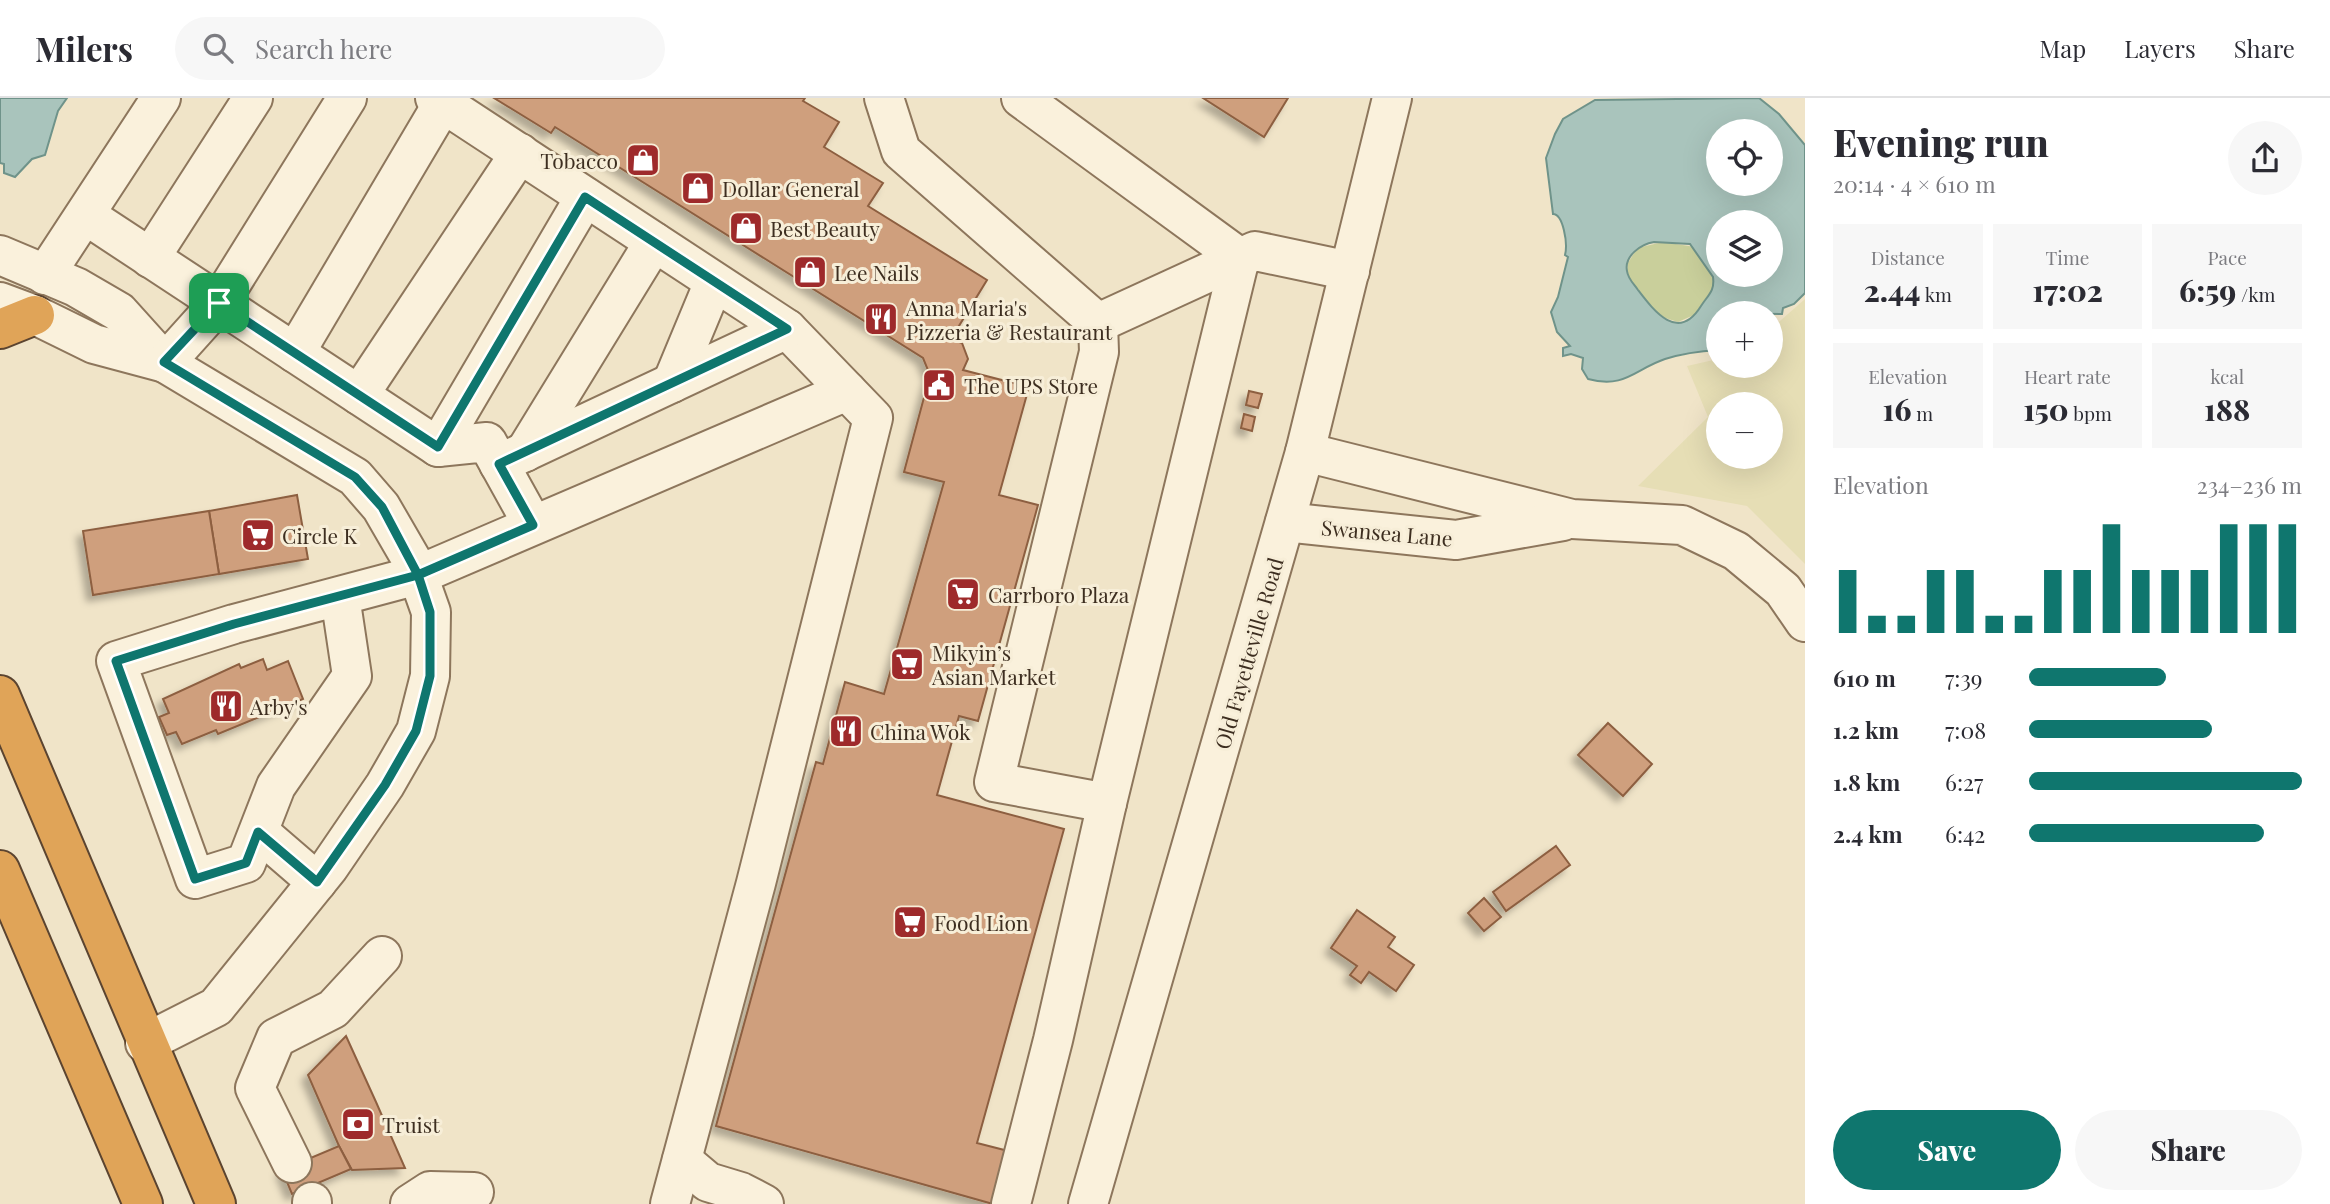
<!DOCTYPE html>
<meta charset="utf-8">
<style>
:root{--surface:#fff;--page:#f7f7f7;--text:#2b2b33;--muted:#7c7c81;--line:#e1e1e2;--accent:#0f766e}
body{margin:0;font-family:"Playfair Display",serif;background:var(--page);color:var(--text);height:100vh;display:flex;flex-direction:column;font-size:26px;white-space:nowrap}
*{box-sizing:border-box;margin:0}
p{font-size:23px;color:var(--muted)}
.icon{flex:none;width:38px;height:38px;fill:none;stroke:currentColor;stroke-width:2;stroke-linecap:round;stroke-linejoin:round}
.map{position:relative;flex:1;overflow:hidden}
.panel{display:flex;flex-direction:column;background:var(--surface);width:525px}
.panel>*{flex:none}
.tools{position:absolute;left:1706px;top:21px;display:grid;gap:14px}
.tools a{display:grid;place-items:center;width:77px;height:77px;border-radius:50%;background:var(--surface);box-shadow:0 7px 28px #0002;font-size:35px}
.pin{position:absolute;display:grid;place-items:center;width:60px;height:60px;color:#fff;margin:-30px;border-radius:14px;box-shadow:0 4px 10px #0006}
.round{display:grid;place-items:center;flex:none;width:74px;height:74px;border-radius:37px;background:var(--page)}
.summary{display:flex;align-items:center;justify-content:space-between;height:119px;padding:0 28px}
h1{font-size:38px;font-weight:800;line-height:52px}
.metrics{display:grid;grid-template-columns:repeat(3,1fr);gap:10px;height:119px;padding:7px 28px}
.metrics div{display:grid;align-content:center;border-radius:0px;background:var(--page);text-align:center}
.metrics b{font-size:30px;font-weight:800}
.metrics small{font-size:19px;font-weight:400}
.metrics p{font-size:19px}
.chart{height:196px;padding:14px 28px}
.chart p{display:flex;justify-content:space-between}
.chart svg{width:100%;height:126px;margin-top:7px;stroke:var(--accent);stroke-width:6}
.cta{display:flex;gap:14px;margin-top:auto;padding:14px 28px}
.cta a{flex:1;height:80px;border-radius:42px;background:var(--accent);color:#fff;font-size:28px;font-weight:800;line-height:80px;text-align:center}
.cta a+a{background:var(--page);color:var(--text)}
ul{padding:0 28px;list-style:none;font-size:23px}
li{display:grid;grid-template-columns:112px 84px 1fr;align-items:center;height:52px}
li i{height:18px;border-radius:9px;background:var(--accent)}
header{display:flex;align-items:center;gap:42px;box-sizing:border-box;height:98px;padding:0 35px;background:var(--surface);border-bottom:2px solid var(--line)}
header strong{font-size:33px}
nav{display:flex;gap:38px;margin-inline-start:auto;font-size:24px}
.search{width:490px;height:63px;background:var(--page);display:flex;align-items:center;gap:18px;box-sizing:border-box;padding:0 24px;border-radius:38px;color:var(--muted);font-size:26px}
main{display:flex;flex:1;min-height:0}
.map>svg:first-child{display:block}
</style>
<header>
<strong>Milers</strong>
<div class="search"><svg class="icon" aria-label="search" viewBox="0 0 24 24"><circle cx="10" cy="10" r="6"/><path d="M15 15l6 6"/></svg>Search here</div>
<nav><a>Map</a><a>Layers</a><a>Share</a></nav>
</header>
<main>
<div class="map">
<svg width="1805" height="1106" viewBox="0 0 1805 1106">
<defs>
<filter id="shadow"><feDropShadow dx="-6" dy="6" stdDeviation="3.5" flood-color="#0004"/></filter>
</defs>
<rect width="100%" height="100%" fill="#f0e4c8"/>
<path fill="#e6deb5" fill-rule="evenodd" d="M1805,201V466L1747,408L1638,388L1708,319L1687,268L1718,261V268H1771V231ZM1718,306H1771V359H1718Z"/>
<path fill="#c9cf9b" d="M1663,144L1695,149L1713,179V191L1694,217L1678,224L1656,217L1627,177L1628,165L1637,150Z"/>
<g fill="#a9c4bc" stroke="#6f938a" stroke-width="2" fill-rule="evenodd">
<path d="M0,0H67L58,13L45,57L32,61L15,79L4,75V66L0,65Z"/>
<path d="M1759,0L1779,16L1805,47V195L1794,206L1783,210L1782,216L1718,215V252C1701,253 1681,256 1665,261C1635,271 1625,291 1588,281L1582,271L1583,260L1571,256L1563,258V250L1570,248L1557,234L1551,214L1558,199L1568,159L1565,157C1568,145 1563,116 1553,116L1546,60L1555,36L1563,21L1595,2ZM1718,33H1771V86H1718ZM1718,124H1771V177H1718ZM1654,144L1690,146L1713,179C1715,193 1708,197 1701,208C1678,245 1654,213 1638,192C1634,186 1628,181 1627,173C1624,158 1641,146 1654,144Z"/>
</g>
<g fill="#cf9f7d" stroke="#8d5f41" stroke-width="2" filter="url(#shadow)">
<path d="M494,0H805L803,3L839,24L824,49L883,85L868,108L987,182L951,241L962,245L968,261L963,272L1029,289L999,397L1038,407L978,623L959,618L937,697L1064,731L977,1045L1016,1055L993,1106L716,1028L816,664L823,666L845,584L884,596L944,384L904,374L930,277L923,260L555,29L551,35Z"/>
<path d="M1203,0H1288L1264,39Z"/>
<path d="M1249,293L1262,296L1258,310L1246,307Z"/>
<path d="M1244,316L1255,319L1252,333L1241,330Z"/>
<path d="M297,397L308,461L219,476L209,413Z"/>
<path d="M209,413L219,476L93,497L83,433Z"/>
<path d="M263,561L267,572L288,563L303,601L218,636L216,632L182,646L176,634L167,637L159,619L169,615L163,601L239,566L241,570Z"/>
<path d="M1608,625L1652,666L1623,698L1578,657Z"/>
<path d="M1556,748L1570,767L1506,813L1493,794Z"/>
<path d="M1484,800L1501,819L1484,833L1468,815Z"/>
<path d="M1357,812L1395,839L1388,849L1414,867L1396,893L1369,874L1361,885L1350,877L1357,868L1331,850Z"/>
<path d="M346,938L376,1004L405,1070L352,1072L339,1048L308,977Z"/>
<path d="M339,1048L351,1071L292,1096L282,1072Z"/>
</g>
<g fill="none" stroke-linecap="round" stroke-linejoin="round">
<g stroke="#8d765c" stroke-width="42">
<g id="minor">
<path d="M435,0L787,231L873,320L756,785L670,1106"/>
<path d="M884,0L901,53L1098,225L1099,254L994,684L1107,705L1240,160L1021,0"/>
<path d="M87,118L438,349L487,344L533,427"/>
<path d="M0,157L76,189L119,214L165,265"/>
<path d="M150,160L253,0"/>
<path d="M45,177L161,0"/>
<path d="M0,204L35,217L94,246L165,265L355,379L381,409L414,466L431,514L430,578L416,633L385,687L329,769L216,909L145,945"/>
<path d="M1098,225L1255,153L1350,173"/>
<path d="M295,255L443,5"/>
<path d="M165,265L219,205L347,0"/>
<path d="M672,285L714,184"/>
<path d="M359,297L520,55"/>
<path d="M438,349L585,99"/>
<path d="M525,354L654,144"/>
<path d="M1305,354L1572,421L1682,427L1736,453L1783,492L1805,524"/>
<path d="M499,366L787,231"/>
<path d="M1285,424L1456,442L1563,423"/>
<path d="M340,498L352,578L276,688L246,765L195,781L116,563L234,526L418,477L847,293"/>
<path d="M259,734L317,784"/>
<path d="M682,1062L708,1084L741,1094L764,1106"/>
<path d="M292,1065L255,990L276,940L333,911L382,858"/>
<path d="M312,1104V1106"/>
<path d="M410,1106L430,1093L474,1094"/>
<path d="M1011,1106L1053,942L1107,705"/>
<path d="M1088,1106L1305,354L1392,0"/>
</g>
</g>
<g stroke="#5b4430" stroke-width="42">
<g id="highway">
<path d="M0,231L35,217"/>
<path d="M0,597L216,1106"/>
<path d="M0,772L143,1106"/>
</g>
</g>
<use href="#minor" stroke="#faf1dc" stroke-width="38"/>
<use href="#highway" stroke="#e0a458" stroke-width="38"/>
</g>
<g fill="none" stroke-linecap="round" stroke-linejoin="round">
<g stroke="#fff" stroke-width="14">
<path id="route" d="M219,205L164,264L355,379L382,409L418,477L234,526L116,563L195,781L246,765L258,734L317,784L385,687L416,633L430,578V514L418,477L533,427L499,366L787,231L585,99L438,349L219,205"/>
</g>
<use href="#route" stroke="#0f766e" stroke-width="9"/>
</g>
<defs>
<g id="shop-square" transform="scale(1.75)"><rect x="-9" y="-9" width="18" height="18" rx="4" fill="#9e2a2b" stroke="#f7eed8"/><path d="M-5-2.5h2.3a2.7 3.5 0 0 1 5.4 0H5L5.5 6h-11ZM-1.5-2.5h3a1.5 2.3 0 0 0-3 0Z" fill="#fff"/></g>
<g id="restaurant-square" transform="scale(1.75)"><rect x="-9" y="-9" width="18" height="18" rx="4" fill="#9e2a2b" stroke="#f7eed8"/><path d="M-5-6h1v4h1v-4h1v4h1v-4h1v5L-1.5 .5V6h-2V.5L-5-1ZM5-6V6H3V1.5H1.5Q1.5-4 5-6Z" fill="#fff"/></g>
<g id="civic-square" transform="scale(1.75)"><rect x="-9" y="-9" width="18" height="18" rx="4" fill="#9e2a2b" stroke="#f7eed8"/><path d="M-.6-6.5H3V-4.5H.6V-3L4-1V1h2V6H-6V1h2V-1L-.6-3ZM-1.2 2.5V6h2.4V2.5Z" fill="#fff"/></g>
<g id="supermarket-square" transform="scale(1.75)"><rect x="-9" y="-9" width="18" height="18" rx="4" fill="#9e2a2b" stroke="#f7eed8"/><path d="M-6-5.5h2.5l.6 2H6L4.5 2H-2.5L-4.4-4H-6ZM-1.5 3.2a1.3 1.3 0 1 0 .1 0ZM3 3.2a1.3 1.3 0 1 0 .1 0Z" fill="#fff"/></g>
<g id="bank-square" transform="scale(1.75)"><rect x="-9" y="-9" width="18" height="18" rx="4" fill="#9e2a2b" stroke="#f7eed8"/><path d="M-6-4H6V4H-6ZM0-2.3a2.3 2.3 0 1 0 0 4.6a2.3 2.3 0 1 0 0-4.6Z" fill="#fff"/></g>
</defs>
<g fill-rule="evenodd">
<use href="#shop-square" x="643" y="62"/>
<use href="#shop-square" x="698" y="90"/>
<use href="#shop-square" x="746" y="130"/>
<use href="#shop-square" x="810" y="174"/>
<use href="#restaurant-square" x="881" y="221"/>
<use href="#civic-square" x="939" y="287"/>
<use href="#supermarket-square" x="258" y="437"/>
<use href="#supermarket-square" x="963" y="496"/>
<use href="#supermarket-square" x="907" y="566"/>
<use href="#restaurant-square" x="226" y="608"/>
<use href="#restaurant-square" x="846" y="633"/>
<use href="#supermarket-square" x="910" y="824"/>
<use href="#bank-square" x="358" y="1026"/>
</g>
<g text-anchor="middle" dominant-baseline="central" stroke-width="6" stroke-linejoin="round" paint-order="stroke">
<g font-size="21" fill="#3d2e20" stroke="#f7eed8" text-anchor="start">
<text x="618" y="62" text-anchor="end">Tobacco</text>
<text x="722" y="90">Dollar General</text>
<text x="770" y="130">Best Beauty</text>
<text x="834" y="174">Lee Nails</text>
<text x="906" y="209">Anna Maria's<tspan x="906" dy="24">Pizzeria &amp; Restaurant</tspan></text>
<text x="964" y="287">The UPS Store</text>
<text x="282" y="437">Circle K</text>
<text x="988" y="496">Carrboro Plaza</text>
<text x="932" y="554">Mikyin’s<tspan x="932" dy="24">Asian Market</tspan></text>
<text x="250" y="608">Arby's</text>
<text x="870" y="633">China Wok</text>
<text x="934" y="824">Food Lion</text>
<text x="382" y="1026">Truist</text>
</g>
<g font-size="21" fill="#3d2e20" stroke="#f7eed8">
<text transform="translate(1387 434) rotate(5)">Swansea Lane</text>
<text transform="translate(1248 555) rotate(-74)">Old Fayetteville Road</text>
</g>
</g>
</svg>
<div class="tools">
<a><svg class="icon" aria-label="locate" viewBox="0 0 24 24"><circle cx="12" cy="12" r="6"/><path d="M12 2v4M12 18v4M2 12h4M18 12h4"/></svg></a>
<a><svg class="icon" aria-label="layers" viewBox="0 0 24 24"><path d="M12 4l9 5-9 5-9-5zM3 14l9 5 9-5"/></svg></a>
<a>+</a>
<a>−</a>
</div>
<div class="pin" style="left:219px;top:205px;background:#1e9e55"><svg class="icon" aria-label="arrive" viewBox="0 0 24 24"><path d="M6 21V4h12l-3 4 3 4H6"/></svg></div>
</div>
<section class="panel">
<div class="summary"><div><h1>Evening run</h1><p>20:14 · 4 × 610 m</p></div><a class="round"><svg class="icon" aria-label="share" viewBox="0 0 24 24"><path d="M12 15V3M7 8l5-5 5 5M5 13v7h14v-7"/></svg></a></div>
<div class="metrics">
<div><p>Distance</p><b>2.44<small> km</small></b></div>
<div><p>Time</p><b>17:02</b></div>
<div><p>Pace</p><b>6:59<small> /km</small></b></div>
</div>
<div class="metrics">
<div><p>Elevation</p><b>16<small> m</small></b></div>
<div><p>Heart rate</p><b>150<small> bpm</small></b></div>
<div><p>kcal</p><b>188</b></div>
</div>
<div class="chart"><p><span>Elevation</span>234–236 m</p>
<svg viewBox="0 0 160 44" preserveAspectRatio="none"><path d="M5 44V22M15 44V38M25 44V38M35 44V22M45 44V22M55 44V38M65 44V38M75 44V22M85 44V22M95 44V6M105 44V22M115 44V22M125 44V22M135 44V6M145 44V6M155 44V6"/></svg>
</div>
<ul>
<li><b>610 m</b>7:39<i style="width:50%"></i></li>
<li><b>1.2 km</b>7:08<i style="width:67%"></i></li>
<li><b>1.8 km</b>6:27<i style="width:100%"></i></li>
<li><b>2.4 km</b>6:42<i style="width:86%"></i></li>
</ul>
<div class="cta"><a>Save</a><a>Share</a></div>
</section>
</main>
